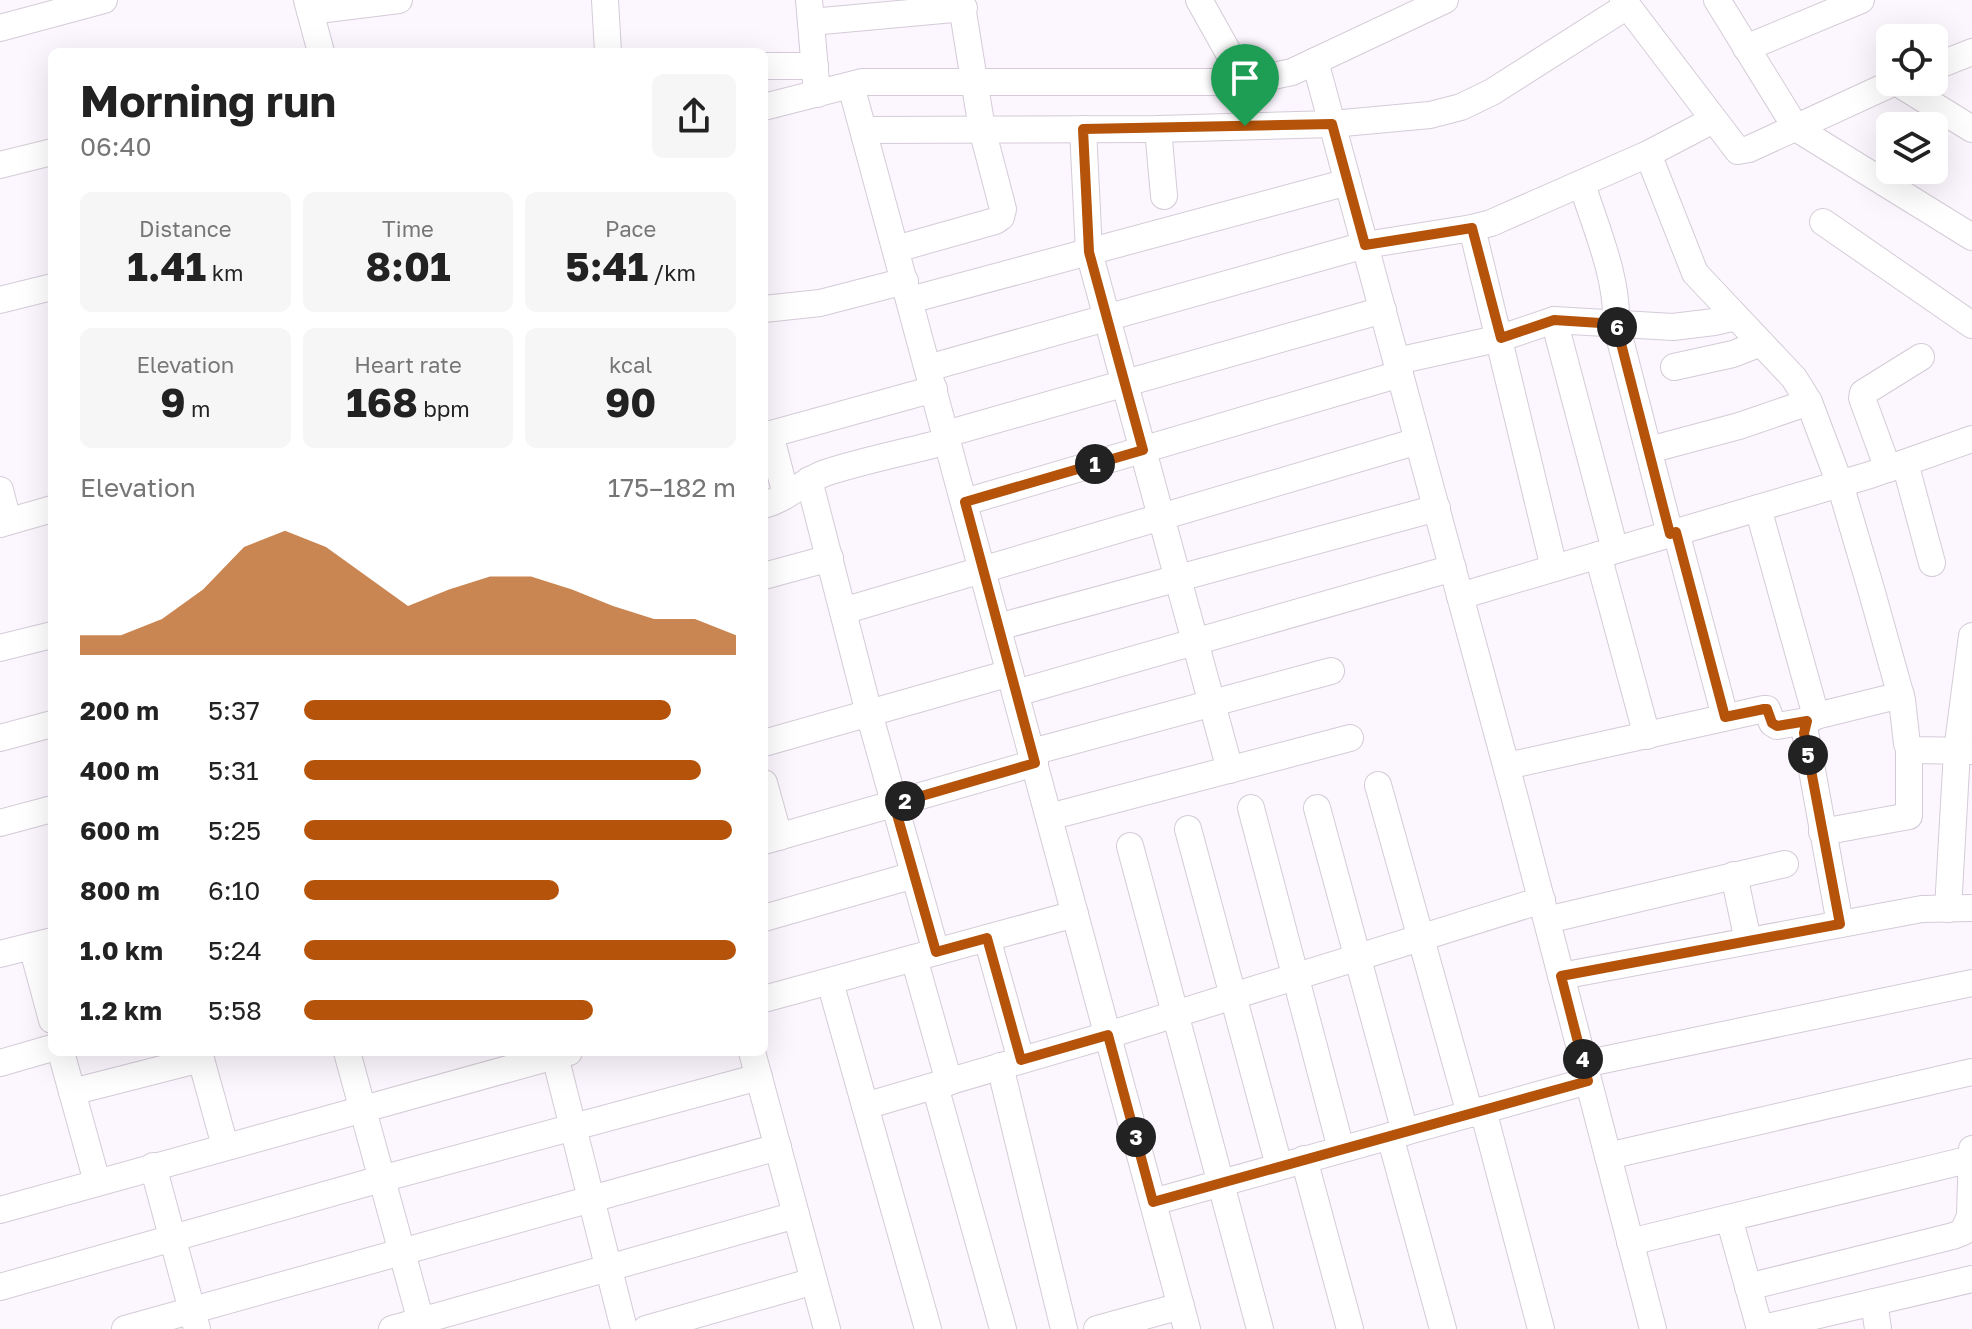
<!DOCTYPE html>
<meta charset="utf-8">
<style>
:root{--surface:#fff;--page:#f6f6f6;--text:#222;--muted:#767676;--accent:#b45309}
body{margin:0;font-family:"Golos Text",sans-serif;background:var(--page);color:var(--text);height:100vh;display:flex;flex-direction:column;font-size:30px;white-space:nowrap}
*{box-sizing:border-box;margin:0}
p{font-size:26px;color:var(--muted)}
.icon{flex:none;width:44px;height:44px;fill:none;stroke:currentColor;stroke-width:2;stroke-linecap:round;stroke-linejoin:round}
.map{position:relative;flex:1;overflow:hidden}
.side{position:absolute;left:48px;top:48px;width:720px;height:1008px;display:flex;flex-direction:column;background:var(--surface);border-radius:12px;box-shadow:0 8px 32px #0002}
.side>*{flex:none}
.controls{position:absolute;left:1876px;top:24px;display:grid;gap:16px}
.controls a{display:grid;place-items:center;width:72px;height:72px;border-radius:12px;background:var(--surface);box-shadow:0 8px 32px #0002;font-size:40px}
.pin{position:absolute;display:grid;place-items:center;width:68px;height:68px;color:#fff;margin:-82px -34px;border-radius:50% 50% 50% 0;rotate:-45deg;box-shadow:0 0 8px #0007}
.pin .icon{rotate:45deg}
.km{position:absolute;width:40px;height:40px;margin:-20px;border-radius:50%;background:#222;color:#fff;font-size:22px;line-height:40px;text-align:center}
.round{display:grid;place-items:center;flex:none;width:84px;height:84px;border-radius:12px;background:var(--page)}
.summary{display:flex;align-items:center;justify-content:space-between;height:136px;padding:0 32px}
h1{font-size:44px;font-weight:700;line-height:60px}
.stats{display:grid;grid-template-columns:repeat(3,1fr);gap:12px;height:136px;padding:8px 32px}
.stats div{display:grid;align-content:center;border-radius:12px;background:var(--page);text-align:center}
.stats b{font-size:40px;font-weight:700}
.stats small{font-size:22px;font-weight:400}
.stats p{font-size:22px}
.chart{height:224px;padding:16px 32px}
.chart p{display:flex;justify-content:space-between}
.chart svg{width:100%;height:144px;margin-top:8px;fill:var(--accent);opacity:.7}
ul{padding:0 32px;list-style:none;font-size:26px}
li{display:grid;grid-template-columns:128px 96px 1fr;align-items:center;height:60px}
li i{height:20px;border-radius:10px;background:var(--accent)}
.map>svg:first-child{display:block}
</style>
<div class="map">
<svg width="1972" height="1329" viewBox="0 0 1972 1329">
<rect width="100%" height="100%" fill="#fcf6fe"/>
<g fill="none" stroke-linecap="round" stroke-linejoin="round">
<g stroke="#d4cbd7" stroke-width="28">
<g id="minor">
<path d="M307,0L321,52"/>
<path d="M605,0L608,52"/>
<path d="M809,0L817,94"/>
<path d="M1199,0L1245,82"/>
<path d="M1623,0L1738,151L1749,149L1895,82"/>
<path d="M1717,0L1796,128L1972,237"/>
<path d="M310,11L399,0"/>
<path d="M811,22L964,8"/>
<path d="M0,28L104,0"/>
<path d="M1746,48L1861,0"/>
<path d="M1315,61L1514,795L1653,1329"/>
<path d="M764,66H815"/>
<path d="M1934,67L1972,52"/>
<path d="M1896,82L1972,129"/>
<path d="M854,85L853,93L1187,1329"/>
<path d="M764,107L862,82H1245L1292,72L1445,0"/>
<path d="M1083,129L1089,252L1230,770"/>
<path d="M1158,129L1164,196"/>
<path d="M864,130L1158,129L1332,124L1430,115L1461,107L1492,92L1627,6"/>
<path d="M1648,154L1695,273L1794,378L1809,402L1840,484L1871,589L1902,700L1907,744L1912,750L1972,751"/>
<path d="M0,165L52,152"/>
<path d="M1582,184C1596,229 1618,277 1616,324L1670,534"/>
<path d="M1823,222L1972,325"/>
<path d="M1472,228L1554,568"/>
<path d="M896,249L995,221L1001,217L1003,209L982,129L961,0"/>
<path d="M0,300L52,287"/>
<path d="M910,300L1348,182"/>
<path d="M764,309L820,303L905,281"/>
<path d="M1554,320L1615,550"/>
<path d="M1397,361L1501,338L1554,320L1673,327L1714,322L1736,317"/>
<path d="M1674,367L1733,354L1761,343"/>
<path d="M928,368L1365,245L1472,228L1491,223L1648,154L1713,120"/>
<path d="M770,434L786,495"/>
<path d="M946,434L1383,310"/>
<path d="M764,436L934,389"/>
<path d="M1649,450L1739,426L1809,402"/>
<path d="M1905,463L1932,563"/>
<path d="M1888,469L1862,398L1863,393L1921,357"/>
<path d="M809,480L869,713L936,952"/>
<path d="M0,490L8,521"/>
<path d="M965,502L1400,374"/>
<path d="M764,505C787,499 803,481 825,473C865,460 907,452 948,441"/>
<path d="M1758,508L1816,716"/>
<path d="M0,524L52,509"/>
<path d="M1676,532L1725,717"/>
<path d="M1598,555L1647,736"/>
<path d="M764,576L830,558"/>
<path d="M1460,596L1870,475L1972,439"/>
<path d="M843,611L1418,441"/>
<path d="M998,627L1437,508"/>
<path d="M0,648L52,635"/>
<path d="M1016,693L1453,568"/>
<path d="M0,738L52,724"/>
<path d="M764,743L1010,673"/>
<path d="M1032,752L1331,671"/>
<path d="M1507,766L1764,709H1767L1772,723L1777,726L1807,721"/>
<path d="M764,783L779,837"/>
<path d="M1378,785L1470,1114"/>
<path d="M1251,808L1341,1149"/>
<path d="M1317,808L1405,1132"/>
<path d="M1049,817L1350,738"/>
<path d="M0,823L52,809"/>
<path d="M1188,829L1279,1166"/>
<path d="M1822,832L1909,816V748"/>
<path d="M764,841L1035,763"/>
<path d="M1130,846L1260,1329"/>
<path d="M1734,875L1748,941"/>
<path d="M1948,909L1957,751L1972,636"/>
<path d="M764,918L914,875"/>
<path d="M1547,920L1785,864"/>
<path d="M1840,924L1804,726L1807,721L1816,716L1901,695"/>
<path d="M987,938L1021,1060"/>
<path d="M32,946L52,1020"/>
<path d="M0,954L52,941"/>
<path d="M914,958L949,1082"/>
<path d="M1561,976L1922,909L1972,908"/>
<path d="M830,982L928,1329"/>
<path d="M764,999L1075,914"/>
<path d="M61,1052L97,1182"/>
<path d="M199,1052L225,1146"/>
<path d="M347,1052L423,1329"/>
<path d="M752,1052L827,1329"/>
<path d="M555,1056L624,1329"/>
<path d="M0,1063L52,1048"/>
<path d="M1584,1064L1972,983"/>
<path d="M1000,1066L1064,1329"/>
<path d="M935,1086L1003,1329"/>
<path d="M72,1092L201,1059"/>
<path d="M865,1106L1108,1035L1542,900"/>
<path d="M1483,1110L1541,1329"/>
<path d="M1390,1136L1443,1329"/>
<path d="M1608,1156L1972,1072"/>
<path d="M1304,1159L1350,1329"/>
<path d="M153,1166L197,1329"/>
<path d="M1153,1202L1588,1081"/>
<path d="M0,1210L569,1052"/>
<path d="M1729,1218L1760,1329"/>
<path d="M1630,1242L1971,1159"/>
<path d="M0,1287L381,1179L759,1077"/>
<path d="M1748,1287L1953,1236L1963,1232L1970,1216L1972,1149"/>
<path d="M1874,1302L1878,1329"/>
<path d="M125,1329L778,1147"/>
<path d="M392,1329L796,1215"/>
<path d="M646,1329L814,1281"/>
<path d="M1097,1329L1181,1306"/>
<path d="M1759,1329L1972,1279"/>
</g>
</g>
<use href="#minor" stroke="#fff" stroke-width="26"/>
</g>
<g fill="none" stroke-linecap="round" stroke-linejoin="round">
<g stroke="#fff" stroke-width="16">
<path id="route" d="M1332,124L1365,245L1472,228L1501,338L1554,320L1616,324L1670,534L1676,532L1725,717L1764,709H1767L1772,723L1777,726L1807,721L1804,733L1840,924L1561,976L1588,1081L1153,1202L1108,1035L1021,1060L987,938L936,952L894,804L1035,763L965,502L1143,450L1089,252L1083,129Z"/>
</g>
<use href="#route" stroke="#b45309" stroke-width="10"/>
</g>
</svg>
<div class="controls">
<a><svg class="icon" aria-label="locate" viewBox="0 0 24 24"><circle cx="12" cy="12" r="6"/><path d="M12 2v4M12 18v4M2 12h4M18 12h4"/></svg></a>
<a><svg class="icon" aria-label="layers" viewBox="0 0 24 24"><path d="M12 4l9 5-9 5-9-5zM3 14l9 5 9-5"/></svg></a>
</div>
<div class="pin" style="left:1245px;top:126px;background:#1e9e55"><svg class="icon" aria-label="arrive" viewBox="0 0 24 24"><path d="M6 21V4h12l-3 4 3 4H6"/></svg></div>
<b class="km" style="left:1095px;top:464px">1</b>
<b class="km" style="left:905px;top:801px">2</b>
<b class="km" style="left:1136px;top:1137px">3</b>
<b class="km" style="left:1583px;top:1059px">4</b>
<b class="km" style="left:1808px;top:755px">5</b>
<b class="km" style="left:1617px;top:327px">6</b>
<section class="side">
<div class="summary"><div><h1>Morning run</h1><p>06:40</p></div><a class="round"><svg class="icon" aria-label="share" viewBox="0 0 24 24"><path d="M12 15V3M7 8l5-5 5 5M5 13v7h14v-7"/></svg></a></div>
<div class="stats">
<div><p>Distance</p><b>1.41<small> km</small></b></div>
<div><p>Time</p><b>8:01</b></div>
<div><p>Pace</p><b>5:41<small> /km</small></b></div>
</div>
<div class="stats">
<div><p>Elevation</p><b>9<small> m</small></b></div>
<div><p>Heart rate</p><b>168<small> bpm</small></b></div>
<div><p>kcal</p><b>90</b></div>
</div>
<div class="chart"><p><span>Elevation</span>175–182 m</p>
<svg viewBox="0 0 160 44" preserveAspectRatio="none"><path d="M0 44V38L10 38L20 33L30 24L40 11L50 6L60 11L70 20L80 29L90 24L100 20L110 20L120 24L130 29L140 33L150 33L160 38V44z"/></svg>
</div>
<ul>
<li><b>200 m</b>5:37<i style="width:85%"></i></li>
<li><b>400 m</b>5:31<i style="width:92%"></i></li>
<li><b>600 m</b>5:25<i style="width:99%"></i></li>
<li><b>800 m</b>6:10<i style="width:59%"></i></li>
<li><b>1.0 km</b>5:24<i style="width:100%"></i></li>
<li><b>1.2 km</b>5:58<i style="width:67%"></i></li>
</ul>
</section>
</div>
